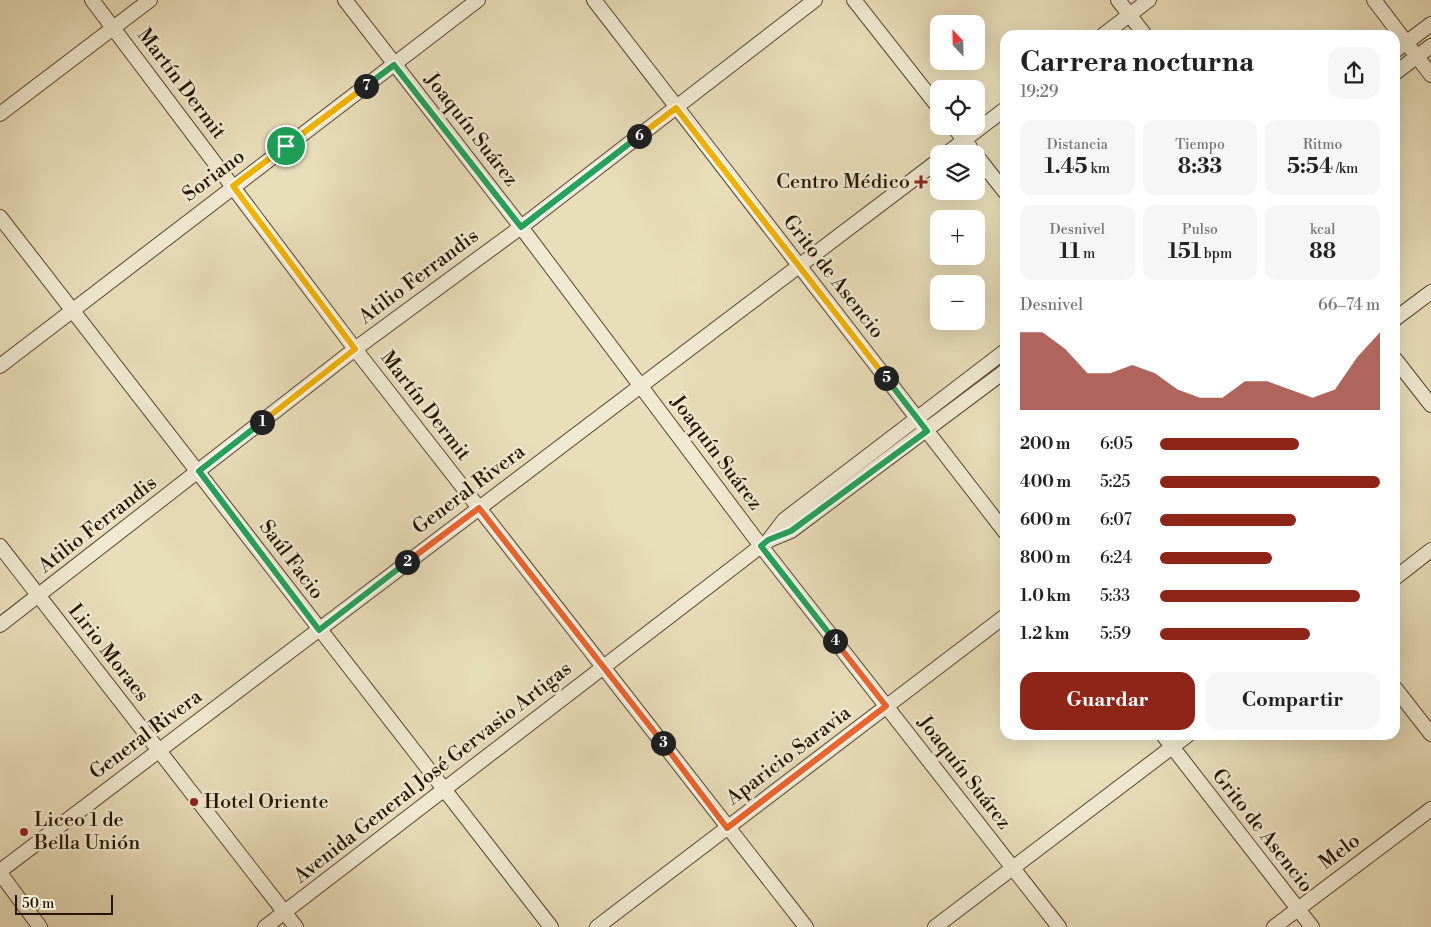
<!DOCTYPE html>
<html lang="es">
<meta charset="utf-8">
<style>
:root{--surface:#fff;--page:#f6f6f6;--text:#222;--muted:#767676;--accent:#8f2418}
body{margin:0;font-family:"Libre Bodoni",serif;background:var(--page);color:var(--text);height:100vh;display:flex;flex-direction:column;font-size:19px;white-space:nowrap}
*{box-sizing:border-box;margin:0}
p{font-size:16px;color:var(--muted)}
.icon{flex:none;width:28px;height:28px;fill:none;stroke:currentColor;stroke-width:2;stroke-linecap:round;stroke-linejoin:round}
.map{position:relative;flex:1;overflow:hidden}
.details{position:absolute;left:1000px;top:30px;width:400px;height:710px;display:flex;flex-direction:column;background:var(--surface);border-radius:15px;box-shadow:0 5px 20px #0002}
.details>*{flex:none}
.needle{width:32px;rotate:338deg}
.controls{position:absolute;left:930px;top:15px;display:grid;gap:10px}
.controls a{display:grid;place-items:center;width:55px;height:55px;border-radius:10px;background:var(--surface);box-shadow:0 5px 20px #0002;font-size:25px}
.scale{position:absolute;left:15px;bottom:12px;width:98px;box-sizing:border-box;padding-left:5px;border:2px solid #251501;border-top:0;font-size:14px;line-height:18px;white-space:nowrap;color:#251501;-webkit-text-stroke:4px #f1ead2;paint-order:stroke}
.pin{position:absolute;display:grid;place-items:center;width:42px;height:42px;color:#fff;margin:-21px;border:2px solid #fff;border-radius:50%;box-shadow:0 1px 5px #0007}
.km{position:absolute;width:25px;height:25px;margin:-12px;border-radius:50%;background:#222;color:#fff;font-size:14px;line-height:25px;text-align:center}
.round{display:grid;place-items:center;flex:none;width:52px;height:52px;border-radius:15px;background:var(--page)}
.overview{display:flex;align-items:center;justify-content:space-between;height:85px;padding:0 20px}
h1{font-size:28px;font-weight:800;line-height:38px}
.figures{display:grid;grid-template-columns:repeat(3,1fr);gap:8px;height:85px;padding:5px 20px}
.figures div{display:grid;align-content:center;border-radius:12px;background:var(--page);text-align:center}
.figures b{font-size:21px;font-weight:800}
.figures small{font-size:14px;font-weight:400}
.figures p{font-size:14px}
.chart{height:140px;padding:10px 20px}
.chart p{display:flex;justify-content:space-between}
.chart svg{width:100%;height:90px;margin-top:5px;fill:var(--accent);opacity:.7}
.primary-button{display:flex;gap:10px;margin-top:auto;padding:10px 20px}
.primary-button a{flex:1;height:58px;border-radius:15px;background:var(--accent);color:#fff;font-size:20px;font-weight:800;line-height:58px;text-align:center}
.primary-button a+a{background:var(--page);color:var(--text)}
ul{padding:0 20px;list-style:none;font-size:16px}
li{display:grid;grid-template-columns:80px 60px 1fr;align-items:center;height:38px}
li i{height:12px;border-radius:6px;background:var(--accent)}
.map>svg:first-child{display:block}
</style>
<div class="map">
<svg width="1431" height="927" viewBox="0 0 1431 927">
<rect width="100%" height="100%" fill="#e9deba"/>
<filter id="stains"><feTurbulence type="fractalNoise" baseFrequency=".004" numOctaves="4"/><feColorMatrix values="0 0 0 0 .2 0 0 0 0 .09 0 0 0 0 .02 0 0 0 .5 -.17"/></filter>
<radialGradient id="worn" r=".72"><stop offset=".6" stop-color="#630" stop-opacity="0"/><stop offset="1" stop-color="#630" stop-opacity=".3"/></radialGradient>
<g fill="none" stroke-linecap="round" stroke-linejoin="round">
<g stroke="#56472f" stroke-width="16">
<g id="minor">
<path d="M92,0L355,349L806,927"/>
<path d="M345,0L521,227L761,546L1059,927"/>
<path d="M594,0L1005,532"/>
<path d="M854,0L939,108"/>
<path d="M1118,0L1145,35"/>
<path d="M1374,0L1431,75"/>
<path d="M1103,35L1149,0"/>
<path d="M1395,51L1431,24"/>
<path d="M1395,73L1431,46"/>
<path d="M0,114L150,0"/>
<path d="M953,126L970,147"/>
<path d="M946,154L1005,109"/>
<path d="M976,155L1005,192"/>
<path d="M0,217L551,927"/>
<path d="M1395,319L1431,292"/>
<path d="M1395,359L1431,405"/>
<path d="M0,366L478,0"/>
<path d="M769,540L791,531L1005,371"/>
<path d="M0,546L296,927"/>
<path d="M1395,578L1431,550"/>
<path d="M0,625L355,349L521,227L815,0"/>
<path d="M1395,688L1431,734"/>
<path d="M1163,735L1312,927"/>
<path d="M0,871L939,160"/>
<path d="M0,873L40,927"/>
<path d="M265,927L761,546L768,541L784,520L1005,351"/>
<path d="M597,927L1005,616"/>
<path d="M935,927L1188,735"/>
<path d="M1274,927L1431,809"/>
</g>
</g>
<use href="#minor" stroke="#f1ead2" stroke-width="14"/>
</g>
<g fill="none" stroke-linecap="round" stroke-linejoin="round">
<g stroke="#fff" stroke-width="10">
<path id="split-1" d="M262,422L355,349L233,186L286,146"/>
</g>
<g stroke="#fff" stroke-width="10">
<path id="split-2" d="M262,422L199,471L319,630L407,562"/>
</g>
<g stroke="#fff" stroke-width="10">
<path id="split-3" d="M407,562L479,508L663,743"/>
</g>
<g stroke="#fff" stroke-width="10">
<path id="split-4" d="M663,743L727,828L886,706L835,641"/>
</g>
<g stroke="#fff" stroke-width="10">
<path id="split-5" d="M835,641L761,546L768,540L791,531L927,431L886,378"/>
</g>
<g stroke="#fff" stroke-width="10">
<path id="split-6" d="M639,136L676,108L886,378"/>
</g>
<g stroke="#fff" stroke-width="10">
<path id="split-7" d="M366,86L394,65L521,227L639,136"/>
</g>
<g stroke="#fff" stroke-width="10">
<path id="split-8" d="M286,146L366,86"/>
</g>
<use href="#split-1" stroke="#f5b400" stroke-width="6"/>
<use href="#split-2" stroke="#22a559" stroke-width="6"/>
<use href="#split-3" stroke="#f0652b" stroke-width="6"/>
<use href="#split-4" stroke="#f0652b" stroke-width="6"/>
<use href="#split-5" stroke="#22a559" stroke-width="6"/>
<use href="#split-6" stroke="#f5b400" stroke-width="6"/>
<use href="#split-7" stroke="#22a559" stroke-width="6"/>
<use href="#split-8" stroke="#f5b400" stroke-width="6"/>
</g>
<g fill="#8f2418" stroke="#f1ead2" stroke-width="2">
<path d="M918.5 174.5h5v5h5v5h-5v5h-5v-5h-5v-5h5z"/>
<circle cx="194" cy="802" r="5"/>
<circle cx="24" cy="832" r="5"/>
</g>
<g text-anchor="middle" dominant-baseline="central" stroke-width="5" stroke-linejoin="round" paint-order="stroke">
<g font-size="20" fill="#251501" stroke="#f1ead2">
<text transform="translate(181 84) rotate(53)">Martín Dermit</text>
<text transform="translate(471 130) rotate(52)">Joaquín Suárez</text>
<text transform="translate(214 176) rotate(-37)">Soriano</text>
<text transform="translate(419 277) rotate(-37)">Atilio Ferrandis</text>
<text transform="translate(833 277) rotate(52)">Grito de Asencio</text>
<text transform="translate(425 406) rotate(52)">Martín Dermit</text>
<text transform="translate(716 453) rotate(53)">Joaquín Suárez</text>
<text transform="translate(469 490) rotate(-37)">General Rivera</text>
<text transform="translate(98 525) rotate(-38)">Atilio Ferrandis</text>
<text transform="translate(291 560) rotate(53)">Saúl Facio</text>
<text transform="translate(108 653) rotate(52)">Lirio Moraes</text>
<text transform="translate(146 735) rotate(-37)">General Rivera</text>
<text transform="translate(789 756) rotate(-37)">Aparicio Saravia</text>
<text transform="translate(433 773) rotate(-38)">Avenida General José Gervasio Artigas</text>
<text transform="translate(964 773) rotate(52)">Joaquín Suárez</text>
<text transform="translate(1262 831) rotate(52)">Grito de Asencio</text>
<text transform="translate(1340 852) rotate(-37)">Melo</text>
</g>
<g font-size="20" fill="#251501" stroke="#f1ead2" text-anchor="start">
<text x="910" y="182" text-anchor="end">Centro Médico</text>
<text x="204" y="802">Hotel Oriente</text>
<text x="34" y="820">Liceo 1 de<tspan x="34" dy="23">Bella Unión</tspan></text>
</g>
</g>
<rect width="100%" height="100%" filter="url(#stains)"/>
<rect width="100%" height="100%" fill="url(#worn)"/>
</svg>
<div class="controls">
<a><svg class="needle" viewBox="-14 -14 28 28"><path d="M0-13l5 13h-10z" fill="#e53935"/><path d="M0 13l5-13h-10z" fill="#767676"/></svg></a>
<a><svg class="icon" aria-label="locate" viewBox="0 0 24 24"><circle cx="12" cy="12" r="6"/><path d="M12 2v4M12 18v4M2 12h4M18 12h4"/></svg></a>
<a><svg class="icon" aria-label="layers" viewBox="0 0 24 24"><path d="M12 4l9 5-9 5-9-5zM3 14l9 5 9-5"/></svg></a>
<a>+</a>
<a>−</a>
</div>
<div class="scale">50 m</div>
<div class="pin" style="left:286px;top:146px;background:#1e9e55"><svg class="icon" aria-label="arrive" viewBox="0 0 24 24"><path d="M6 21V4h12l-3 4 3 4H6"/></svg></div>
<b class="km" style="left:262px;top:422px">1</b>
<b class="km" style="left:407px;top:562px">2</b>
<b class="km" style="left:663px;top:743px">3</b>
<b class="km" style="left:835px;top:641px">4</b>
<b class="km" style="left:886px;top:378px">5</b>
<b class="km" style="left:639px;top:136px">6</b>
<b class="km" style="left:366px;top:86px">7</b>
<section class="details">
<div class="overview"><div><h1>Carrera nocturna</h1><p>19:29</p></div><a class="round"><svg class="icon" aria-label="share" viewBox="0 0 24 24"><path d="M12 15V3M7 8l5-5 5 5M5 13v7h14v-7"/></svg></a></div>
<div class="figures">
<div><p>Distancia</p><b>1.45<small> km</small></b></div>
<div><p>Tiempo</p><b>8:33</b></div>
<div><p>Ritmo</p><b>5:54<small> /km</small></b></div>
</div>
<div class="figures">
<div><p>Desnivel</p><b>11<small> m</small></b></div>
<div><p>Pulso</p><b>151<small> bpm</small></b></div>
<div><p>kcal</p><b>88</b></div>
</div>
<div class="chart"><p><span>Desnivel</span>66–74 m</p>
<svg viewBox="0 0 160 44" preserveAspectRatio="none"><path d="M0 44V6L10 6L20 14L30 26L40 26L50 22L60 26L70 34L80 38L90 38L100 30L110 30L120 34L130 38L140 34L150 18L160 6V44z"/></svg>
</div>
<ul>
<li><b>200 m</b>6:05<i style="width:63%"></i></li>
<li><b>400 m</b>5:25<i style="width:100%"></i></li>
<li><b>600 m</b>6:07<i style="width:62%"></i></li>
<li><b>800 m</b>6:24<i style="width:51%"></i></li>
<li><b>1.0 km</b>5:33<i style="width:91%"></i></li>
<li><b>1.2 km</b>5:59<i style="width:68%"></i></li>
</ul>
<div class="primary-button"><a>Guardar</a><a>Compartir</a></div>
</section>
</div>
